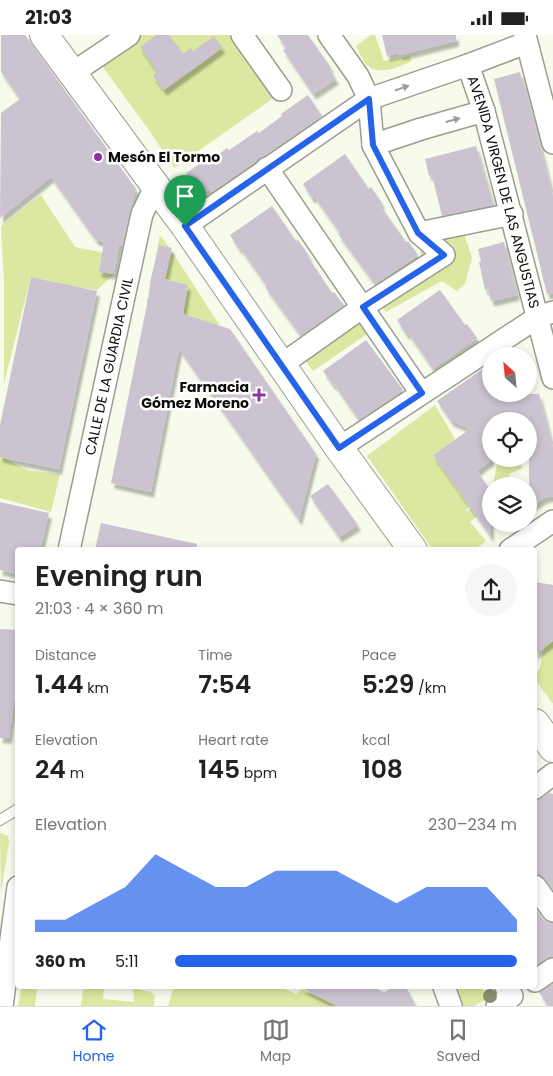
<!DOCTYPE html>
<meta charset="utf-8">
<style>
:root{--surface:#fff;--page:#f6f6f6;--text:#222;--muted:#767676;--line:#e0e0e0;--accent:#2563eb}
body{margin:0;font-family:Poppins,sans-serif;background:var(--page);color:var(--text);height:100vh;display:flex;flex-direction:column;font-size:19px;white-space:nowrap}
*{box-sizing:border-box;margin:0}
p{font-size:16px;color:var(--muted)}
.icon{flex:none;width:28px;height:28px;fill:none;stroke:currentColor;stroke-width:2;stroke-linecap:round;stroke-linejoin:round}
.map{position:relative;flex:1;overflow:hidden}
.panel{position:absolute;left:15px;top:512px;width:522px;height:442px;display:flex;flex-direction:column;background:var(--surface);border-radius:5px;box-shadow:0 2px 8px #0003}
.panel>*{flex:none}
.needle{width:32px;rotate:333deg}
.fabs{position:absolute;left:482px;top:312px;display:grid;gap:10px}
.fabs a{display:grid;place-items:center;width:55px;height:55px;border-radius:50%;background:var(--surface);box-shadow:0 2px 8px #0003;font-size:25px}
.pin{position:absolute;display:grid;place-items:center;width:42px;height:42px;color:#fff;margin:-51px -21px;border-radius:50% 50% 50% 0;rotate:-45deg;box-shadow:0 0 5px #0007}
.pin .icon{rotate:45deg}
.round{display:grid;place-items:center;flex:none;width:52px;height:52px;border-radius:26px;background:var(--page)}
.summary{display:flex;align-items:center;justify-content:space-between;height:85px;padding:0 20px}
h1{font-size:28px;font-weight:600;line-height:38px}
.metrics{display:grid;grid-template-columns:repeat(3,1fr);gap:8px;height:85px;padding:5px 20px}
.metrics div{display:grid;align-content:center}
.metrics b{font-size:25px;font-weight:600}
.metrics small{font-size:14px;font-weight:400}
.metrics p{font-size:14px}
.chart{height:140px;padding:10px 20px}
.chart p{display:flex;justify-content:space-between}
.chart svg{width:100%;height:90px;margin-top:5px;fill:var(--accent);opacity:.7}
ul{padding:0 20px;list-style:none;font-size:16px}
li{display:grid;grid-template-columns:80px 60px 1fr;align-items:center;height:38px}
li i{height:12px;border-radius:6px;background:var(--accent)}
.status{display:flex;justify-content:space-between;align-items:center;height:35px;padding:0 25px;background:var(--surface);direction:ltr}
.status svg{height:14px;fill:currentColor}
.tab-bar{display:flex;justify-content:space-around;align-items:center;height:70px;border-top:1px solid var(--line);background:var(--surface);font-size:14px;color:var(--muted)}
.tab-bar a{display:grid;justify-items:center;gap:2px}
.tab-bar .on{color:var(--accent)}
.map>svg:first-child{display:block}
</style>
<div class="status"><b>21:03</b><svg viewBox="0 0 49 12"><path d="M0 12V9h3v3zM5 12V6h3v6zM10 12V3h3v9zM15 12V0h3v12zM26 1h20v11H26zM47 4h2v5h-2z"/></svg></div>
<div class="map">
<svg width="553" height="971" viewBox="0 0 553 971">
<defs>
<filter id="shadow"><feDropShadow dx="3" dy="5.5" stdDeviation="1" flood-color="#0004"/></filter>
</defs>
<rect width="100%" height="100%" fill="#f7fbec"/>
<g fill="#dae8a1">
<path d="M136,0H236L278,60L174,133L149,95L99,27Z"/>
<path d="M371,0H375L384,26L409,21L412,26C399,32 377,42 366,29C362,24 359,17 356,11Z"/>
<path d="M41,160L75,212L115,220L114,239L97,255L73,251L68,272L51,268L56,247L31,242L4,348V248L1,191Z"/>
<path d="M464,198L472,223L465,249L457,256L442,246L386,277L380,268L419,241L421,214L436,202Z"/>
<path d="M160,200L171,215L220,291L147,271V263L184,271L188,250L165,244L168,229L155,226Z"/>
<path d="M360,282L370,297L313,336L303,322Z"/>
<path d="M435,370L455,404L433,420L469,471L465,477L491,462V470L470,487L486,506L474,515H433L367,421Z"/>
<path d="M0,421L27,435L60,439L51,477L0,463Z"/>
<path d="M498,424H520L522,433L509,439L508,451H493Z"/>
<path d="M553,606V668H552L535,644V640L540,633L544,612Z"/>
<path d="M0,798L8,801L9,807L1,858Z"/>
<path d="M86,952L104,953L103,964L134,967L133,953L150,957L155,960L154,971H81L83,954Z"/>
<path d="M174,952L283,953L296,959L302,954L337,971H168Z"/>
<path d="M21,953H40L37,954L35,971H18Z"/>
<path d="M454,953H482L487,964L474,971H459Z"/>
</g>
<g fill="#ccc3d0" filter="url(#shadow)">
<path d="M1,0H25L136,154L122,211H119L114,239L99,237L104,207L96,205L51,142L0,183L1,78L20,64L1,37Z"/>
<path d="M156,0H169L183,19L190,13L193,16L214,1L222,13L164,55L153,41L157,37L140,12Z"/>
<path d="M277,0H308L331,33L329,34L336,44L313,59L283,15L286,13Z"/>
<path d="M382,0H456V6L400,20L399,18L387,21Z"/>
<path d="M520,37L523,48H524L553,161V258L547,259L494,44Z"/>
<path d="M308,60L322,81L211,157L209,154L201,160L186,138L213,120L215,122L227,113L229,115L257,96L259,98L282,81L281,79Z"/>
<path d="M476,111L493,170L442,181L432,140L429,141L425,124Z"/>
<path d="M345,119L369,154L371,152L382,168L380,170L406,207L408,206L418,220L375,249L338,199L340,198L314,161L312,163L303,149Z"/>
<path d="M272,171L296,206L298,205L309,221L308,222L332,258L334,257L344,270L301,301L265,252L267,251L240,213L239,214L230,200Z"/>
<path d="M504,207L517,260L491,266L488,254L485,255L479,227L481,226L478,214Z"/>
<path d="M159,210L172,213L165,244L188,250L183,279L230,294L316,419L299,485L179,314L151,457L111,448L148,264L151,243Z"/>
<path d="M31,242L97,256L59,434L0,422V390Z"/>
<path d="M440,255L465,290L467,289L477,303L433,334L408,298L406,299L397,285Z"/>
<path d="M366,305L403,355L359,385L334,349L333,350L323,336Z"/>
<path d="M491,328V359H539L553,413V461L544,463L529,473V386H491V402L486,401L491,409V425L477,436L491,456V502L433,420L470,394L451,386L437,366Z"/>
<path d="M328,449L358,490L339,502L310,461Z"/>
<path d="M0,467L49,478L40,515H18V539L0,535Z"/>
<path d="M101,488L197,509L196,515H95Z"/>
<path d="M535,547L553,550V606L535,619Z"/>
<path d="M0,594L18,595V638L9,703H0Z"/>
<path d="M549,758L553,759V855L545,843L541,840L535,839V765L542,763Z"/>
<path d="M535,872L543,884L547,887L553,888V922L546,924L535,931Z"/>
<path d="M553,949V971H548L539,957Z"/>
<path d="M300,952H372L384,957L394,952H406L416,971H337Z"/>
</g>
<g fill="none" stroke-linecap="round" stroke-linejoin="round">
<g stroke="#9a9e90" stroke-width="12">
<path id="lane" d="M0,785L18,774"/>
</g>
<g stroke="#9a9e90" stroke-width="24">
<g id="street">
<path d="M242,0L281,55"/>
<path d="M329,0L358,41L369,64L373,110L421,94L484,76"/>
<path d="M525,0L553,108"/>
<path id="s1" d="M468,30L484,76L553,343"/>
<path d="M71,39L129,0"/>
<path d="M373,110L419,198"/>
<path d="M267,133L421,358"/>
<path d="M185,191L369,64L468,30L526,8"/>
<path d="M281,330L363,272L444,220L419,198L512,179"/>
<path d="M339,413L538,282L553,277"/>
<path id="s2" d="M69,515L142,179L156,150"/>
<path d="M510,515L553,486"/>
<path d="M0,556L18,559"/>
<path d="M535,753L553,739"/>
<path d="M535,851L553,876"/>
<path d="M535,946L553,934"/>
<path d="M444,952L451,971"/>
<path d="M2,971L18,852"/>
<path d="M497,971L512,961L506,952"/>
</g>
</g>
<g stroke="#9a9e90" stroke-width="30">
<g id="secondary">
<path d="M44,0L185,191L339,413L413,515"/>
<path d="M535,688L553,713"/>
</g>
</g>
<use href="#lane" stroke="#fff" stroke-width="10"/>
<use href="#street" stroke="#fff" stroke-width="21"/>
<use href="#secondary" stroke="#fff" stroke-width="28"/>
</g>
<circle fill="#8b9075" cx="490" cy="961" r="7"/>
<defs><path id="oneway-solid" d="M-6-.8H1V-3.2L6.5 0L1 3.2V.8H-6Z" transform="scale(1.25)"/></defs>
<g fill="#9d9e9c">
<use href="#oneway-solid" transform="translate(402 53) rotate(-19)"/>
<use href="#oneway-solid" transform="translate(453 85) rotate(-15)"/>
</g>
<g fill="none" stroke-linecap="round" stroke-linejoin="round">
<g stroke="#fff" stroke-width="10">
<path id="route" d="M369,64L373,110L418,198L444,220L363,272L422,358L339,413L185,191Z"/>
</g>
<use href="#route" stroke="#2563eb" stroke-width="6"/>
</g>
<g fill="#8836a4" stroke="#fff" stroke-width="2">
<circle cx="98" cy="122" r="5"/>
<path d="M256.5 352.5h5v5h5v5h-5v5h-5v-5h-5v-5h5z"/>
</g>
<g text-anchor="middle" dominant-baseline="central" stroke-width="5" stroke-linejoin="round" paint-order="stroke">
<g font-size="14" font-weight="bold" fill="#0b0c08" stroke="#fff" text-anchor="start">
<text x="108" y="122">Mesón El Tormo</text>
<text x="249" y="352" text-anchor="end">Farmacia<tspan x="249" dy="16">Gómez Moreno</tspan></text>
</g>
<g font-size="14" fill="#0b0c08" stroke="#fff">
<text stroke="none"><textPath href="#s1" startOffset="132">AVENIDA VIRGEN DE LAS ANGUSTIAS</textPath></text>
<text stroke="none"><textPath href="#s2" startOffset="188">CALLE DE LA GUARDIA CIVIL</textPath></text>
</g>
</g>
</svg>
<div class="fabs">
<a><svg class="needle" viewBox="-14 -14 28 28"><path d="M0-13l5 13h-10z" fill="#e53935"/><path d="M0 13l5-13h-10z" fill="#767676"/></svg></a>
<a><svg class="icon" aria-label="locate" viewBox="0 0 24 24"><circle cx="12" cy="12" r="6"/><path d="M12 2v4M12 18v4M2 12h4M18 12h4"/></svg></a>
<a><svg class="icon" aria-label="layers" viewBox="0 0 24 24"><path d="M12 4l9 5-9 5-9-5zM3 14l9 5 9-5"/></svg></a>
</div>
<div class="pin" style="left:185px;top:191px;background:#1e9e55"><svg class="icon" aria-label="arrive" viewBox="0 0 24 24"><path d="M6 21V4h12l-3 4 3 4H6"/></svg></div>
<section class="panel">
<div class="summary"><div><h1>Evening run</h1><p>21:03 · 4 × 360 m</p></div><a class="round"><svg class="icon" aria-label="share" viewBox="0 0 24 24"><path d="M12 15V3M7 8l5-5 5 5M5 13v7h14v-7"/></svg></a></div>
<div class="metrics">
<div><p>Distance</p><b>1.44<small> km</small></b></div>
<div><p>Time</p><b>7:54</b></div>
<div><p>Pace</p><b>5:29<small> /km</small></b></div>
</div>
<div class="metrics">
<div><p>Elevation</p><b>24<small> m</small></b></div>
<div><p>Heart rate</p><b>145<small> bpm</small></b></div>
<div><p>kcal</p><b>108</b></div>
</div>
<div class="chart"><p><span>Elevation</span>230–234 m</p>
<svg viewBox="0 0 160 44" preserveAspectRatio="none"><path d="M0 44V38L10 38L20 30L30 22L40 6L50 14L60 22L70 22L80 14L90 14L100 14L110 22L120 30L130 22L140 22L150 22L160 38V44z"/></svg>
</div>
<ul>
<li><b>360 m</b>5:11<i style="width:100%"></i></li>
</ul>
</section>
</div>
<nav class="tab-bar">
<a class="on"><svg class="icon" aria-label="home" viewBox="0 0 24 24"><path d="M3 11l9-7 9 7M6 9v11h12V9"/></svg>Home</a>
<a><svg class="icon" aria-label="map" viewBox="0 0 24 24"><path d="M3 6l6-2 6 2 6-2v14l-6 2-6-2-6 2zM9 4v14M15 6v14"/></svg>Map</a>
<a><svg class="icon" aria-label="saved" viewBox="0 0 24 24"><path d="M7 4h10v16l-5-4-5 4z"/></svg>Saved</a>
</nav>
